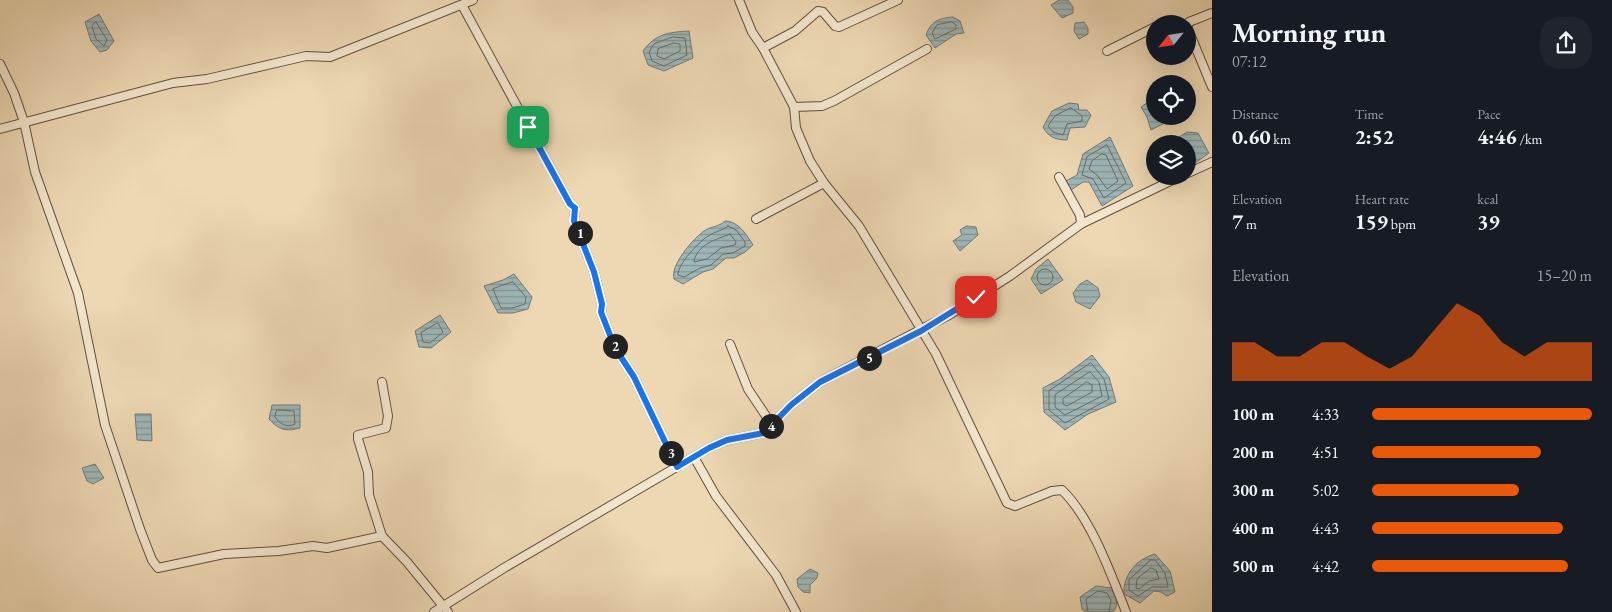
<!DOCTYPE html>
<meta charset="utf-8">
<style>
:root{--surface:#171b24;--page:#20242c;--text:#f1f3f6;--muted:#9ea1a6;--accent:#ea580c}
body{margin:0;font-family:"EB Garamond",serif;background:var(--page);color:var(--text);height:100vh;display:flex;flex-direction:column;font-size:19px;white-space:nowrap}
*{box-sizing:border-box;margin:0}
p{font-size:16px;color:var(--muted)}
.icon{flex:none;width:28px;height:28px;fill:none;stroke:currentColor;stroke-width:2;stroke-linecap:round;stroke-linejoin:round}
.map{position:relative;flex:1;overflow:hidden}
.sheet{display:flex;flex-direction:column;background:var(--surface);width:400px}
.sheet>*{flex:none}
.needle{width:32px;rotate:240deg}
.fabs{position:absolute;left:1146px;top:15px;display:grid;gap:10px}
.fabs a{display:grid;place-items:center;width:50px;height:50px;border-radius:50%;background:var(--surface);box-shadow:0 5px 20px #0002;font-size:25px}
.pin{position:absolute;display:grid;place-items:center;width:42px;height:42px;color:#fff;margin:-21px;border-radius:10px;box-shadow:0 2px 8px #0006}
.km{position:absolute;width:25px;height:25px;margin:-12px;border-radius:50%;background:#222;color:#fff;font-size:14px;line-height:25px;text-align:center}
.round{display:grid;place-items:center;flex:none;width:52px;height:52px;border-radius:20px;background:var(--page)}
.headline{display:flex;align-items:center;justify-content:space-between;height:85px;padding:0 20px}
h1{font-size:28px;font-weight:700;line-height:38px}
.metrics{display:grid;grid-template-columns:repeat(3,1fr);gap:8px;height:85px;padding:5px 20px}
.metrics div{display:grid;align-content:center}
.metrics b{font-size:21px;font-weight:700}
.metrics small{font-size:14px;font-weight:400}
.metrics p{font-size:14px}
.chart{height:140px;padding:10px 20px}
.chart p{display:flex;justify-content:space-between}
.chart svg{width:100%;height:90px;margin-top:5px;fill:var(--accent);opacity:.7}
ul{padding:0 20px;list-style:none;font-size:16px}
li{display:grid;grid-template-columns:80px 60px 1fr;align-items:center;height:38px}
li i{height:12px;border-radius:6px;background:var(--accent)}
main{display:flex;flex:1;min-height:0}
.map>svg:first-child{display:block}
</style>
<main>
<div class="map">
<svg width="1212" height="612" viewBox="0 0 1212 612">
<defs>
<pattern id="water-rules" width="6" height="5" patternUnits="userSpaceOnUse" patternTransform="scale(1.25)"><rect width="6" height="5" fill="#9eb7b8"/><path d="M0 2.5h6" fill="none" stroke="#829495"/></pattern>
</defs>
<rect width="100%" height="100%" fill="#edd8b3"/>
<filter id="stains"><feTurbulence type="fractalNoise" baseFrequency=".004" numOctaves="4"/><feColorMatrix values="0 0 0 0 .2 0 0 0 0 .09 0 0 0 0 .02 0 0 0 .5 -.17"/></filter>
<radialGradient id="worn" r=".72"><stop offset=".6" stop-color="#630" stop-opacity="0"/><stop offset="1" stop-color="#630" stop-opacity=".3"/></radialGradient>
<g fill="url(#water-rules)" stroke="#747b78">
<path d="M1059,0H1068L1073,7V13L1062,18L1051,5Z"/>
<path d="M99,14L114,41L107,50L100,52L91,41L85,22Z"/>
<path d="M953,17L960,21L964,33L956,34L935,48L926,35C931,21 939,18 953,17Z"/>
<path d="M1084,22L1088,28V34L1079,39L1074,31L1075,23Z"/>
<path d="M689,31L693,58L664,71L648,65L643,51C655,34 669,32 689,31Z"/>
<path d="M1155,97V116H1178L1151,130L1147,117L1141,107Z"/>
<path d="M1069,103L1078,104L1079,110H1087L1091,115L1085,127L1070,128L1067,140C1056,140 1048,137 1043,127L1052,111Z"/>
<path d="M1187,132L1198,133L1209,153L1195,163L1188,151V144H1183L1179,137Z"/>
<path d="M1110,137L1133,186L1102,206L1089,182H1083L1071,190L1066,181L1077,175L1083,154Z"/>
<path d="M725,221C738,221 747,235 753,245L745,252L734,258H726L713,269L703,272L683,284L674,279C670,265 693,239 704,231C711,226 719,227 725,221Z"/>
<path d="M966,226L976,227L978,235L960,251L953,241L962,235L960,230Z"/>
<path d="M1048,259L1063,280L1041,294L1031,279L1036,269Z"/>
<path d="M514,274L532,297L528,309L513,313H498L484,286L503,280Z"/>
<path d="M1087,280L1098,288L1100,296L1090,309L1076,302L1073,293L1080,284Z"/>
<path d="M440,315L451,332L431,348L419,347L415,331Z"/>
<path d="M1092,355L1109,377L1116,402L1088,414L1065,430L1044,412L1043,388L1060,379Z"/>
<path d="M272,405H300V428C286,432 279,430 269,419Z"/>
<path d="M135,414H151L152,441L137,440Z"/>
<path d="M95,464L104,478L93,484L87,481L82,468Z"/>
<path d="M1155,554L1170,571L1175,592L1167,596L1161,592L1154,591L1140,603L1124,594C1123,574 1137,559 1155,554Z"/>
<path d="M810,569L818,573L817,578L810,585V593L803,592L798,587L797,579Z"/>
<path d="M1096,586L1111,588C1115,596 1120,604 1113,612H1085L1082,609L1080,597Z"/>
</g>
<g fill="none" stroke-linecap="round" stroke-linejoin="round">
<g stroke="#696c68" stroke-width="1">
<path d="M96,22L107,40L104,46L96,39L92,26Z"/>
<path d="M952,22L956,25V29L935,39L932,33L937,25Z"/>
<path d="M673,37L685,38L687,55L664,66L652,61L649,52L654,44Z"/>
<path d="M674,43L680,44V51L664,59L657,56L658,49Z"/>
<path d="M1071,108L1082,116V121L1067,124L1063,135L1053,132L1048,126L1055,116Z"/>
<path d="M1107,145L1126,183L1104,198L1093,179L1082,175L1087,157Z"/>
<path d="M1102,154L1106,155L1118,181L1107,189L1097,175L1089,169L1092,161Z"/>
<path d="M728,226L736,230L745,242V246L733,253L723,254L711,265L700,268L684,277L678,275C677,265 700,240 710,235C716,231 722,231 728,226Z"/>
<path d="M730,234L736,242L735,245L721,248L707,259L694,262C696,245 717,239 730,234Z"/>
<circle cx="1045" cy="277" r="8"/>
<path d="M513,282L526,297L525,304L512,308H501L493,289Z"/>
<path d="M438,323L443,332L430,343L423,342L421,333Z"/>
<path d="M1091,363L1104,379L1109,399L1065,423L1049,410V391Z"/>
<path d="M1090,372L1099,382L1102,396L1065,415L1055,407V395Z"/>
<path d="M1087,382L1092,385V392L1067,406L1063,404V399Z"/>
<path d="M277,410L294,411L295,424C286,428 280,424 275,417Z"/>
<path d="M1151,560H1155L1165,573L1168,587H1152L1138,596L1129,590V580Z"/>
<path d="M1151,568L1156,570L1159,579L1149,581L1139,589L1136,588L1137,579Z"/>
<path d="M1088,612L1086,599L1098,591L1107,593L1111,600L1109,612"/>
</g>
<g stroke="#624f40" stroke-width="10">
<g id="minor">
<path d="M739,0L752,32L763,48L794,107L796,128L810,161L824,183L859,226L936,354L1007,503L1015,506L1052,491L1062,490C1091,518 1111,574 1126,612"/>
<path d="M462,5L570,204L575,208L574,221L594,272L602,304L601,312L615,348L634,377L677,467"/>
<path d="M1164,24H1166"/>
<path d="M1188,25L1189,22L1212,13"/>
<path d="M1188,29L1212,87"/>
<path d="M763,48L795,31L818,11L823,12L835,26L839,27L898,0"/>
<path d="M1107,51L1155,27"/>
<path d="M0,64L14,93L24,122L35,172L78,293L105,425L140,529L152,560L158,568L224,554L279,551L313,546L327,548L382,536"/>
<path d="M794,107L822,106L834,101L927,49"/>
<path d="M0,129L173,83L207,79L306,56L330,57L473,0"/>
<path d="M1188,173L1212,162"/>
<path d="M756,219L824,183"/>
<path d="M1081,224L1181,176"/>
<path d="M730,344L748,389L772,425"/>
<path d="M382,382L388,416L386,428L358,435V439L368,472L369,495L382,536L407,562L448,612"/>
<path d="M694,457L716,496L776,575L796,612"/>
<path d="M434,612L504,568L709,448L727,440L764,433L791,405L820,382L949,315L1010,276L1081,224L1080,215L1059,177"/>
</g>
</g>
<use href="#minor" stroke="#f3e6ce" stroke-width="8"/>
</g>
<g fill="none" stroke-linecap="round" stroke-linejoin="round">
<g stroke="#fff" stroke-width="10">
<path id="route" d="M528,127L570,204L575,208L574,221L594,272L602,304L601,312L615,348L634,377L677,467L709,448L727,440L764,433L791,405L820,382L921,331L976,297"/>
</g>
<use href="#route" stroke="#1a73e8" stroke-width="6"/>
</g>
<rect width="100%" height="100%" filter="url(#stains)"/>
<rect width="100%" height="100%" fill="url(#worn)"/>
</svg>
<div class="fabs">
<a><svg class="needle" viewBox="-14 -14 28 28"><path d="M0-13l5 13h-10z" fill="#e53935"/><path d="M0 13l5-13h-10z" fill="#9ea1a6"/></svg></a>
<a><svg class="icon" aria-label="locate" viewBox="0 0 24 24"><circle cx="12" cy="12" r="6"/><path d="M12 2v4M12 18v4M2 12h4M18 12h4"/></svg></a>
<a><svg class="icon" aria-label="layers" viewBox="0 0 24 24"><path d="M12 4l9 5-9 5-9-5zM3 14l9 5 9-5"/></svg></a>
</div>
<div class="pin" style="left:528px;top:127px;background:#1e9e55"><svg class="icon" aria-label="arrive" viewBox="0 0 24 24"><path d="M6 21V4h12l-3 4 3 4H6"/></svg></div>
<div class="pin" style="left:976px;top:297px;background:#d93025"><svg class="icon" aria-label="check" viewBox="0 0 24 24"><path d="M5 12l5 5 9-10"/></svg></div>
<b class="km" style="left:580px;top:233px">1</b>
<b class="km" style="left:615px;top:346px">2</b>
<b class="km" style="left:671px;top:453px">3</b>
<b class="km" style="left:771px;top:426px">4</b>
<b class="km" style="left:869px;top:358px">5</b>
</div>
<section class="sheet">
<div class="headline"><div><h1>Morning run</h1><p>07:12</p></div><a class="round"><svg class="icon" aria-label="share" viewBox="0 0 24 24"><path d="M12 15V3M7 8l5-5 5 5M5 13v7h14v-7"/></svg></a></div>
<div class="metrics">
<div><p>Distance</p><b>0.60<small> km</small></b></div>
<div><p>Time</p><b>2:52</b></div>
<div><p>Pace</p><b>4:46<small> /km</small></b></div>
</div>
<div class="metrics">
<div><p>Elevation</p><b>7<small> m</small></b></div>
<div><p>Heart rate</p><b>159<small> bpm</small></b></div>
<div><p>kcal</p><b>39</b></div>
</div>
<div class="chart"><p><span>Elevation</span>15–20 m</p>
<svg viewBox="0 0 160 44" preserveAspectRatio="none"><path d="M0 44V25L10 25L20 32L30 32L40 25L50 25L60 32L70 38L80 32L90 19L100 6L110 12L120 25L130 32L140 25L150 25L160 25V44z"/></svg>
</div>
<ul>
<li><b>100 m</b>4:33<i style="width:100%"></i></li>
<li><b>200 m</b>4:51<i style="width:77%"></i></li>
<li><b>300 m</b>5:02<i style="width:67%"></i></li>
<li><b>400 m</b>4:43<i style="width:87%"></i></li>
<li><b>500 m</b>4:42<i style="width:89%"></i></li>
</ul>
</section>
</main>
